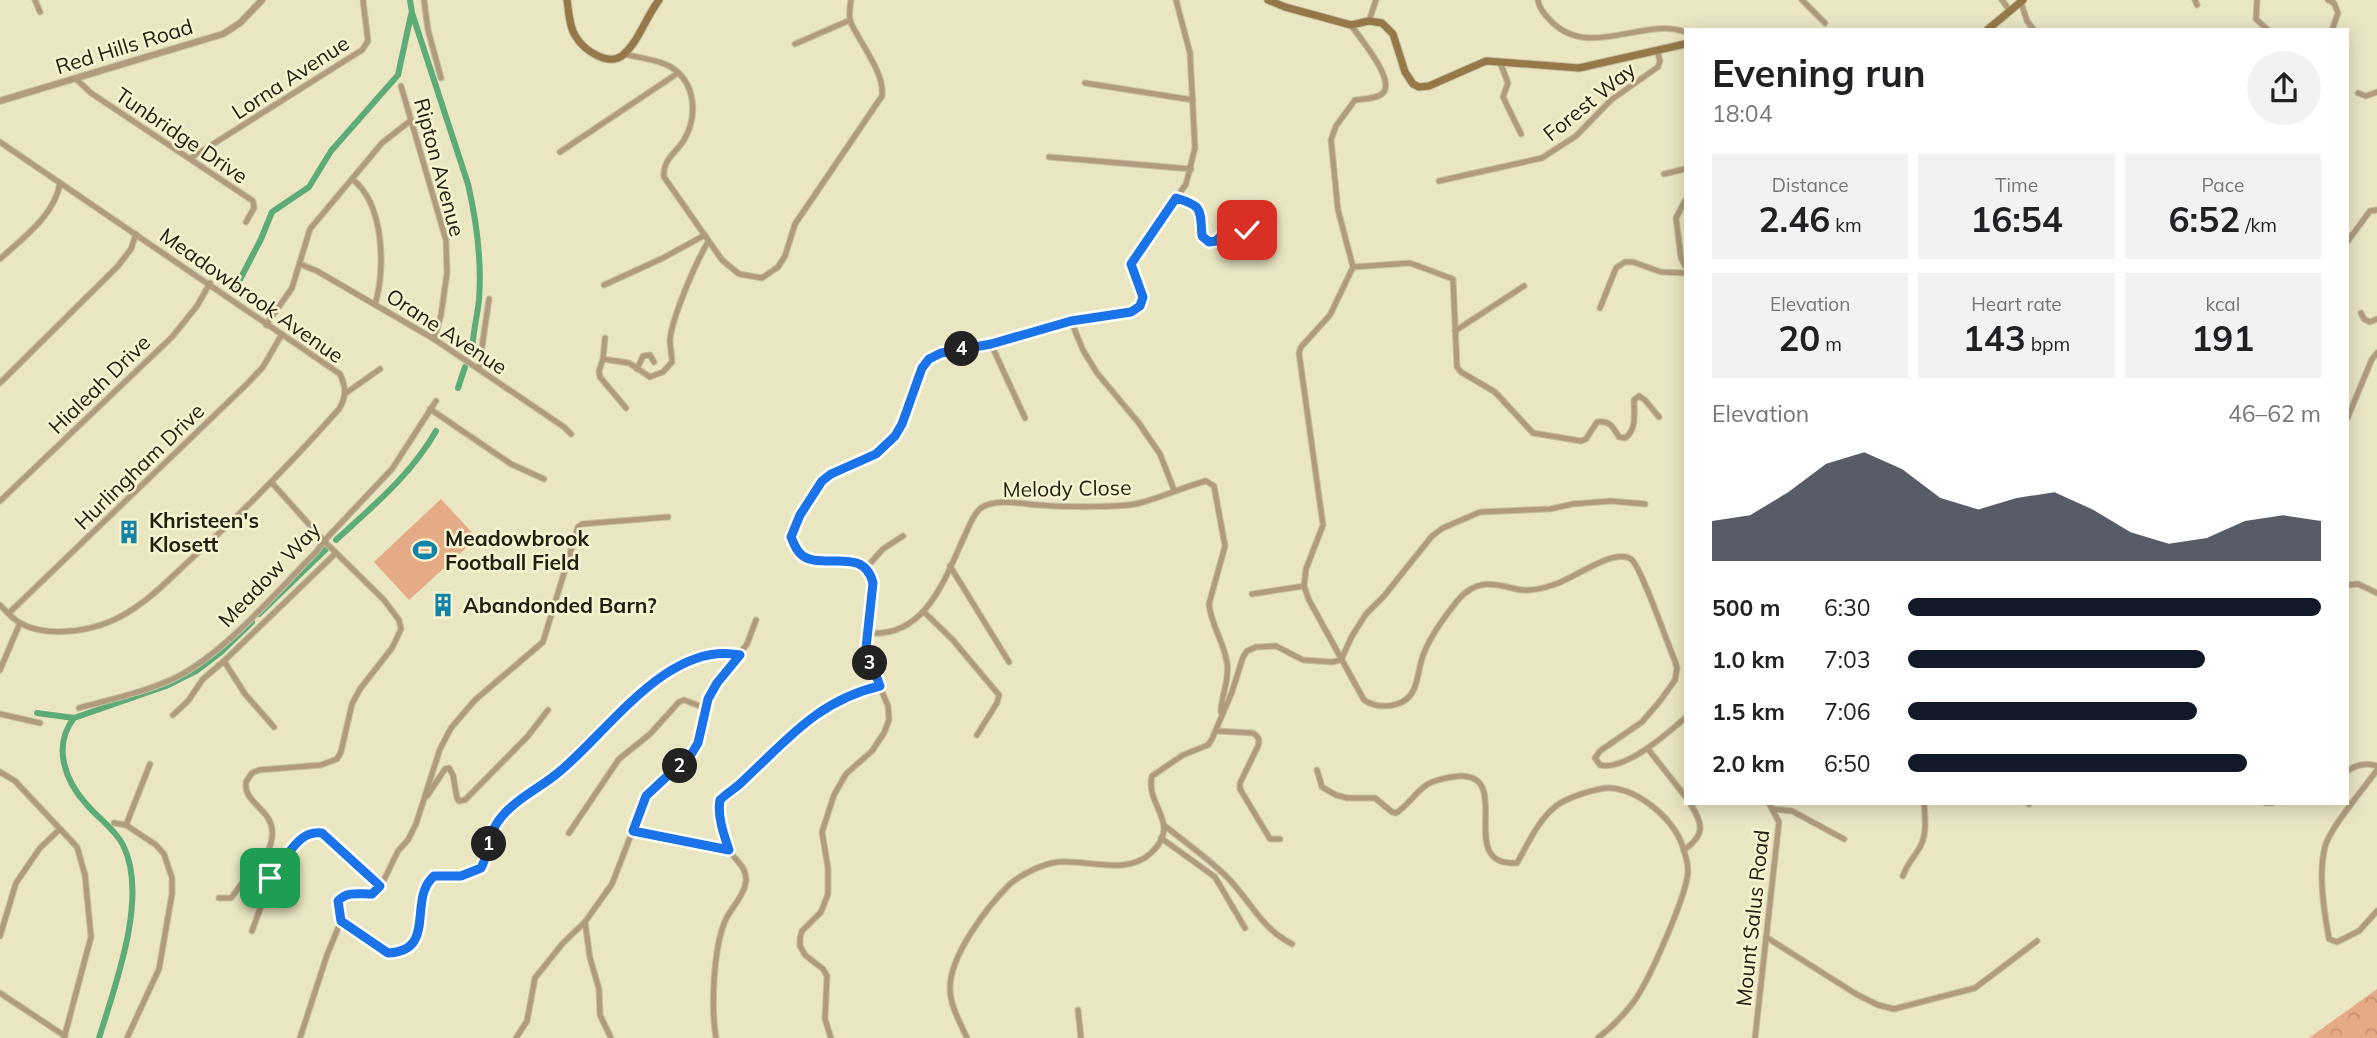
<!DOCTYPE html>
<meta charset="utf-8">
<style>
:root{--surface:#fff;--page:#f2f2f2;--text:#202124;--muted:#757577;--accent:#111827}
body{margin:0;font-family:Mulish,sans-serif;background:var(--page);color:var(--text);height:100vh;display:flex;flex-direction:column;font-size:26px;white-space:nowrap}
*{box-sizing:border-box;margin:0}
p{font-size:23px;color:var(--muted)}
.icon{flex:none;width:38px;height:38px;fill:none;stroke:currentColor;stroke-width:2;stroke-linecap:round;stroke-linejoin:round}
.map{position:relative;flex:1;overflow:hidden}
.side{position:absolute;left:1684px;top:28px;width:665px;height:777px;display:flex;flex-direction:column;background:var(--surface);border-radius:0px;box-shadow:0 4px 18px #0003}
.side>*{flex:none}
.pin{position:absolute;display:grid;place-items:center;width:60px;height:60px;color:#fff;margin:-30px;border-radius:14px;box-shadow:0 4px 10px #0006}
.km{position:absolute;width:35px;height:35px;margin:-18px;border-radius:50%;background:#222;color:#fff;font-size:19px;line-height:35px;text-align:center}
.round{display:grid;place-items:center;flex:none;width:74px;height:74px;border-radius:37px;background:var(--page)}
.headline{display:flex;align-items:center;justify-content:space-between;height:119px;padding:0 28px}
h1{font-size:38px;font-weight:700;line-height:52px}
.figures{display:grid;grid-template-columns:repeat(3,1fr);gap:10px;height:119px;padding:7px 28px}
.figures div{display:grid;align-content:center;border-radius:0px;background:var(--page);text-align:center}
.figures b{font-size:35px;font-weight:700}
.figures small{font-size:19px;font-weight:400}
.figures p{font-size:19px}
.chart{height:196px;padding:14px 28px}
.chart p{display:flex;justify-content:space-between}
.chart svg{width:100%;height:126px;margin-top:7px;fill:var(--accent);opacity:.7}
ul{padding:0 28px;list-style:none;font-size:23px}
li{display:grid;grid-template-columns:112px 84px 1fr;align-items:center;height:52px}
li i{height:18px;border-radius:9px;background:var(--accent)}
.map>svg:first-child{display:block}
</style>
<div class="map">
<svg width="2377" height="1038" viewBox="0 0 2377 1038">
<defs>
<pattern id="forest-crowns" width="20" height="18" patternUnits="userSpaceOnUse" patternTransform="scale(1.75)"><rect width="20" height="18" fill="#e5aa86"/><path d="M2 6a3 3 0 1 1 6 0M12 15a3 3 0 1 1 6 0" fill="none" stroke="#c49273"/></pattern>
</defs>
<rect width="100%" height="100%" fill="#eae6c2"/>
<path fill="#e5aa86" d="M441,499L477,538L409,600L374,562Z"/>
<path fill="url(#forest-crowns)" d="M2377,989V1038H2309Z"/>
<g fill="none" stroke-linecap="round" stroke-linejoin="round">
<g stroke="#5dab76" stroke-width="6">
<path d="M410,0L412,13L468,184C477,223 482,260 479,300C477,318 472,336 472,355"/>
<path d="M234,291L261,239L272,212L309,187L331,151L398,75L411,15"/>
<path d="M458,388L465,367"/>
<path d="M336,540C373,506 411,475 436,431"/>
<path d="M259,614L326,549"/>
<path d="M37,713L74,718L166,686L196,671L221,652L252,622"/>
<path d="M74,718C52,746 65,781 87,805C98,818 115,829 123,845C149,896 115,986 99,1038"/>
</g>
<g stroke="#c6c2a2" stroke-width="7">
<g id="minor">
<path d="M35,0L40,12"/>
<path d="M424,0L428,30L441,78"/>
<path d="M1538,0C1539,8 1543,13 1549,19C1587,62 1644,16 1685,32"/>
<path d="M1802,0L1825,23"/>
<path d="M2002,0L2010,11"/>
<path d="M2195,0L2197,5"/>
<path d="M2257,0L2256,19L2268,30"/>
<path d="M2328,0L2334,3L2338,13L2332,30"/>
<path d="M2021,2L2027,21L2034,30"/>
<path d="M1369,21L1376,0"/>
<path d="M1351,25C1359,37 1396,80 1383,93C1377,99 1363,99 1355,100L1336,126L1331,140L1338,210L1353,267L1330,315L1301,347L1299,353L1323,525L1306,569L1304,586L1309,600L1364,700C1379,710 1406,708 1414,689C1419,678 1419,664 1424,653C1432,633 1445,616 1458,600C1477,578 1494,584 1516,589C1528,592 1541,589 1553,585C1572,580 1614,547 1631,559C1641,566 1667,643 1675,661L1677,668L1675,680L1660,701L1642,722L1600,751L1595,758L1600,765C1625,771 1667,734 1685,718"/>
<path d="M795,44L850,20"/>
<path d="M624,54C638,58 658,59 671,67C696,83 698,116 684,140C676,153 662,160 664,177L722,260L739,274L762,278L778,267L785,256L795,224L882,96C885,73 860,43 851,23C848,16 850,7 851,0"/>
<path d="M1500,62L1508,83L1503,97L1521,134"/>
<path d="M76,79L91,93L253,201L254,208L246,222"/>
<path d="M1085,83L1193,100"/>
<path d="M401,86L446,240L447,273L441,315L434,339"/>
<path d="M2358,93L2366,96L2377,92"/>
<path d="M0,142L340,374C346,387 347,396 339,409C292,462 242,513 189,561C164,584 141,609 109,622C85,632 44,637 20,623C13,619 6,611 0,605"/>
<path d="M560,152L678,73"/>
<path d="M1049,157L1191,169"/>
<path d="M191,158L362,50L368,41L363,0"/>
<path d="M1664,174L1685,169"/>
<path d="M352,179C384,203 386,269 375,304"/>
<path d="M1439,181L1542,158L1576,136L1611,100L1658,67L1660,61L1657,50"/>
<path d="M1176,198C1203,206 1200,209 1201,236L1209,242L1216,241L1228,228C1236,226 1245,227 1249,233L1245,254"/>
<path d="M1685,201L1676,218L1681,258L1685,266"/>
<path d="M2347,242L2370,211L2377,210"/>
<path d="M0,259C23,238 55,215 60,183"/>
<path d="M300,264L317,271L434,339L564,427L571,434"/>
<path d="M1353,267L1410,263L1453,279L1457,367L1461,372L1495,392L1533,433L1581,441L1586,439L1597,422C1610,420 1613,427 1619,437L1625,438C1637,430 1634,413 1634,400L1639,396L1645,400L1659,417"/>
<path d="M604,285L663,258L705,235"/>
<path d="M1600,308L1616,268L1625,262H1633L1661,272L1685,273"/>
<path d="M2361,313L2364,319L2370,322L2377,319"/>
<path d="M1071,321L1083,350L1097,373L1138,422L1160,454L1174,490"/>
<path d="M266,325L292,288L310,229L382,143L410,121"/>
<path d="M1455,331L1524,286"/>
<path d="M605,338L603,359L629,363L650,377L663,372L672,362C672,355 670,347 670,340C672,317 696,262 708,242"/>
<path d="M991,344L1025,418"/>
<path d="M603,359L599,371L600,377L626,408"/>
<path d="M479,368L489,299"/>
<path d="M637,369L643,356L650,355L654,362"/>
<path d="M0,383L118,266L131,249L136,234"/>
<path d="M346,393L380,369"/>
<path d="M430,409L511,464L544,479"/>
<path d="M2347,419L2372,359L2377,353"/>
<path d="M0,501L172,337L197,306L210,283"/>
<path d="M950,566L1009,662"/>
<path d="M866,568L883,549L903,536"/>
<path d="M2347,585L2358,584L2377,593"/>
<path d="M1252,594L1304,586"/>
<path d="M924,612L952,639L999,695L997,703L977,735"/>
<path d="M9,613L248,383L263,367L282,334"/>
<path d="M869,633C926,638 945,578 965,535C969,526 974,513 981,508C996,498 1023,504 1039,505C1061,507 1121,508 1140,503C1162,497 1184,487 1206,481L1214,486L1225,546L1209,604C1211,625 1224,642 1227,663C1230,680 1221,695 1221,712"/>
<path d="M224,661L245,694L274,727"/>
<path d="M0,670L20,623"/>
<path d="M79,708C112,699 146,692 177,677C227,651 277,591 317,551L324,541L392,469L436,401"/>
<path d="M0,714L40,723"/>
<path d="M173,715L188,701L203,679L224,661L336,553"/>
<path d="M1217,731L1253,733C1259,737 1260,740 1258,746L1240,783V789L1270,839H1280"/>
<path d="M1648,749L1685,796"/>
<path d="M1317,770L1322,787L1336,795L1347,798H1375L1392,812L1396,813C1408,806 1416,791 1428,784C1437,779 1450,777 1460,776C1515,775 1454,867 1517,863C1528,844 1538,820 1556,806C1566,798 1598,787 1611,788C1642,791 1677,822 1684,851C1686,857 1688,866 1688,872C1686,897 1648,984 1632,1004C1622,1017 1611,1028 1598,1038"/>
<path d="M2377,770C2365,787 2329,829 2325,847C2318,874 2324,911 2329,939L2337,942L2359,931L2377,911"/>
<path d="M2347,771C2356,765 2366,762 2377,766"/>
<path d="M0,772L15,781L77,847L85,875L91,937L64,1038"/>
<path d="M427,796L445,769L449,768L453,775L457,798L459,801L465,800L528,736L548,710"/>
<path d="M2266,803H2272"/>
<path d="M2029,804L2030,803"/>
<path d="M1772,809L1792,811L1844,839"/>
<path d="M114,823L126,825L156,845L164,854L172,878V894L159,969L127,1038"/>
<path d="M126,825L150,764"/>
<path d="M1165,826C1186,843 1209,859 1228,878C1250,901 1262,929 1292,944"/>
<path d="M633,831L729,850"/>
<path d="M569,833L619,759L650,734L679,702L684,700L705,708"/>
<path d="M1161,838L1215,877L1245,928"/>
<path d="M1684,850C1705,835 1704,825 1690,803"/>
<path d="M268,875L259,871C265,859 274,842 272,829C270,809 243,802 246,782L252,773L259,770L321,765L337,759L341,752L352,704L360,689L392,648L401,629L399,620L384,600L324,541L272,483"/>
<path d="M268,875C287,864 295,829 322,833L381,886L372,894C359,894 347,891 338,901L341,921"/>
<path d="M1903,876C1907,863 1915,857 1921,845C1927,833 1925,816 1924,803"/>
<path d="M381,886L398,851L408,840L416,824L440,749L451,728L475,700L543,642L578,527L582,524L668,517"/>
<path d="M219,898H231L243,882L259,871"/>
<path d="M341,921L388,953C437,951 408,905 429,881C436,871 450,876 460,875C468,875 474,872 481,868C489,854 488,836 497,823C511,801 539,789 559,772C609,731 667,640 740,655"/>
<path d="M585,922L590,958L599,989L600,1015L611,1038"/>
<path d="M252,931L270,881L268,875"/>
<path d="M0,936L16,883L40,848L60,829"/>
<path d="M1766,937L1856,994L1878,1005L1894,1009L1975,988L2037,941"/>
<path d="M0,993L65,1036"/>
<path d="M1078,1010L1081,1038"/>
<path d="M300,1038L327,955L341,921"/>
<path d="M516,1038L527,1021L535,978L563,943L585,922L612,884L646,796L692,753L698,743L708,699L717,683L747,644L756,620"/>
<path d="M716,1038C711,1008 713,947 726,919C732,907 744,896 746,881C747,866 734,860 728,848C722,835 718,814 720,800C728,792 738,787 745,779C787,739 820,699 880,686"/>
<path d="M831,1038L825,1019L827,976L823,969L805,955L800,946V938L802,931L821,912L828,894V868L822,832L834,795L846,774L872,751L884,733L889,720L888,706L870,663L866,648L873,583C864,546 824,570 803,556C797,551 794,544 791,536L793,529L822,481L831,474L876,454L895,436L902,423L922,368L929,359L941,353L991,344L1071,321L1131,312L1140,306L1143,297L1131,264L1186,184L1195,148L1190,53L1176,0"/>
<path d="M967,1038C960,1022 950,1006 950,988C950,955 987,907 1010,884C1022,874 1042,864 1058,862C1087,859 1127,876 1151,853C1183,823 1145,807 1152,776L1183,755L1208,745L1212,739L1232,692L1243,657L1247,651L1256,647L1276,646L1303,660L1332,662L1341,660L1352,636L1366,614L1384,596L1432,536L1443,528L1480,512L1550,509L1573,504L1610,501L1645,504"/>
<path d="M1755,1038L1779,822L1769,803"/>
</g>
</g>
<g stroke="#c6c2a2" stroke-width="8">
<path id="tertiary" d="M0,101L223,34L240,23L262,0"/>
</g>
<g stroke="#c6c2a2" stroke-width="9">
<g id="secondary">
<path d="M567,0C569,12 569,27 576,37C584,50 608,67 623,55C639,41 646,17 659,0"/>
<path d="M1268,0L1285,7L1351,25L1369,21L1382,23L1393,34L1405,72L1413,84L1419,87L1429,86L1486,61L1579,68L1685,44"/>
<path d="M1987,30L2023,0"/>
</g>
</g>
<use href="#minor" stroke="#b09c7c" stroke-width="5"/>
<use href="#tertiary" stroke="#b09c7c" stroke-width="6"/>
<use href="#secondary" stroke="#967848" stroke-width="7"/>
</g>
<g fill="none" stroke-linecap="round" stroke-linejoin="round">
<g stroke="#fff" stroke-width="14">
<path id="route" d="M270,878L268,875C287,864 295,829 322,833L380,886L372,894C358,894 348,891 338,901L341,921L388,953C438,951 407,899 434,876H461L481,868C489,854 488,836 497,823C511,801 539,789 559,772C608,732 668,640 740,655L717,683L708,699L698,743L692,753L646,796L633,831L729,850C724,835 717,816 720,800C728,792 738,787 745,779C788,739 819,700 880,686L866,648L873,583C864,546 824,570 803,556C797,552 794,544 791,537L800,515L822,481L831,474L876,454L895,436L902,424L922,368L929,359L941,353L991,344L1071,321L1131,312L1140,306L1143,297L1131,264L1176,198C1203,206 1200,209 1202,236L1209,242L1216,241L1228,228H1243L1247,230"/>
</g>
<use href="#route" stroke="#1a73e8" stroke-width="9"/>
</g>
<defs>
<g id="building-bare" transform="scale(1.89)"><path d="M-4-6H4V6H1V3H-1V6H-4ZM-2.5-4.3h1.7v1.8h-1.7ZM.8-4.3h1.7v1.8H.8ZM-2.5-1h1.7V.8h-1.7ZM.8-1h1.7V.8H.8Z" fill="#1284aa" stroke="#f7f4cf" stroke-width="2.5" paint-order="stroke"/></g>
<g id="stadium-bare" transform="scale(1.89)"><path d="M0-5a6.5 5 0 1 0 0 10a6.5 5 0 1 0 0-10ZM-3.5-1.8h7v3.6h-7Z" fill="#1284aa" stroke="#f7f4cf" stroke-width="2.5" paint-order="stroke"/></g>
</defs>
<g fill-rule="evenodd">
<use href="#building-bare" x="129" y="532"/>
<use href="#stadium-bare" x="425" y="550"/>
<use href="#building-bare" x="443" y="605"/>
</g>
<g text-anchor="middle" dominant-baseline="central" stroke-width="5" stroke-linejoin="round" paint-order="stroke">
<g font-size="21" fill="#222013" stroke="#f7f4cf">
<text transform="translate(124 46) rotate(-17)">Red Hills Road</text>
<text transform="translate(290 77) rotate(-33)">Lorna Avenue</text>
<text transform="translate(1589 101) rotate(-39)">Forest Way</text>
<text transform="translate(182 135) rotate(34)">Tunbridge Drive</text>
<text transform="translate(440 167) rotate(75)">Ripton Avenue</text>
<text transform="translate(252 295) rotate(35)">Meadowbrook Avenue</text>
<text transform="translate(447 331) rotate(33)">Orane Avenue</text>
<text transform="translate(99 384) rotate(-44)">Hialeah Drive</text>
<text transform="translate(139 466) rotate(-44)">Hurlingham Drive</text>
<text transform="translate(1067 488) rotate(-1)">Melody Close</text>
<text transform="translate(269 574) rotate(-46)">Meadow Way</text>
<text transform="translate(1752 918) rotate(-84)">Mount Salus Road</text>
</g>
<g font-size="21" font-weight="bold" fill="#222013" stroke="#f7f4cf" text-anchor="start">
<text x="149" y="520">Khristeen's<tspan x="149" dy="24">Klosett</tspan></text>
<text x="445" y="538">Meadowbrook<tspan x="445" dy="24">Football Field</tspan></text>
<text x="463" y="605">Abandonded Barn?</text>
</g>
</g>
</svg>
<div class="pin" style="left:270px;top:878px;background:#1e9e55"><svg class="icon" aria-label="arrive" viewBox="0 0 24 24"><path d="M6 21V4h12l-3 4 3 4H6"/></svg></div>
<div class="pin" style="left:1247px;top:230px;background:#d93025"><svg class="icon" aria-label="check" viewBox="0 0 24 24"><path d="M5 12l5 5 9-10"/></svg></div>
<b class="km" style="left:489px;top:844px">1</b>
<b class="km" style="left:680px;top:766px">2</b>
<b class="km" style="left:870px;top:663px">3</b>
<b class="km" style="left:962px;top:349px">4</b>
<section class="side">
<div class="headline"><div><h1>Evening run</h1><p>18:04</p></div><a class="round"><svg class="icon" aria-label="share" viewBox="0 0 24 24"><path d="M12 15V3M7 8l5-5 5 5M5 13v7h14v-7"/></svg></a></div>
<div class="figures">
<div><p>Distance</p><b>2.46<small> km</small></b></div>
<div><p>Time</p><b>16:54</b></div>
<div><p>Pace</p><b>6:52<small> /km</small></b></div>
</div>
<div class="figures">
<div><p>Elevation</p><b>20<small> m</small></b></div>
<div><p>Heart rate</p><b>143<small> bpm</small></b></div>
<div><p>kcal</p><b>191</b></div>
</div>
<div class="chart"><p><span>Elevation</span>46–62 m</p>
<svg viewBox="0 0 160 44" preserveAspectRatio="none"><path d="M0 44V30L10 28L20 20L30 10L40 6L50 12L60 22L70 26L80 22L90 20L100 26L110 34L120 38L130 36L140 30L150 28L160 30V44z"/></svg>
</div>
<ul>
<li><b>500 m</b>6:30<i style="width:100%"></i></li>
<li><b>1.0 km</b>7:03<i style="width:72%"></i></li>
<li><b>1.5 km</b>7:06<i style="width:70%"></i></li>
<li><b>2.0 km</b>6:50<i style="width:82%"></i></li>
</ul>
</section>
</div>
